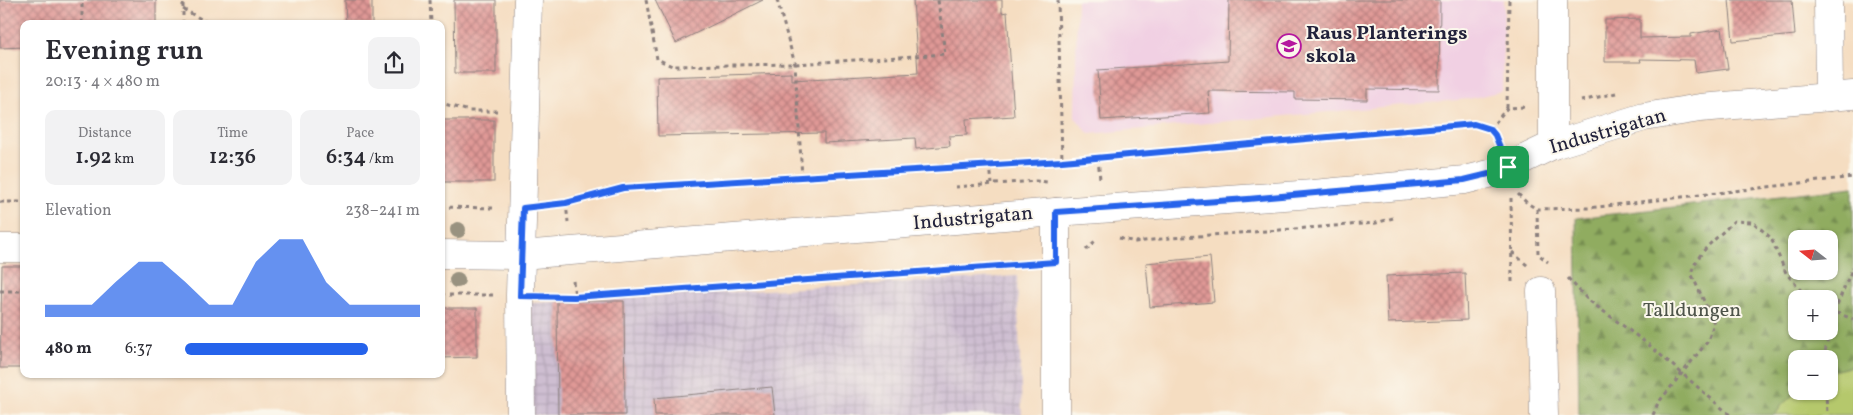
<!DOCTYPE html>
<meta charset="utf-8">
<style>
:root{--surface:#fff;--page:#f2f2f3;--text:#2b2b33;--muted:#7c7c81;--accent:#2563eb}
body{margin:0;font-family:Vollkorn,serif;background:var(--page);color:var(--text);height:100vh;display:flex;flex-direction:column;font-size:19px;white-space:nowrap}
*{box-sizing:border-box;margin:0}
p{font-size:16px;color:var(--muted)}
.icon{flex:none;width:28px;height:28px;fill:none;stroke:currentColor;stroke-width:2;stroke-linecap:round;stroke-linejoin:round}
.map{position:relative;flex:1;overflow:hidden}
.side{position:absolute;left:20px;top:20px;width:425px;height:358px;display:flex;flex-direction:column;background:var(--surface);border-radius:10px;box-shadow:0 1px 4px #0004}
.side>*{flex:none}
.needle{width:32px;rotate:287deg}
.controls{position:absolute;left:1788px;top:230px;display:grid;gap:10px}
.controls a{display:grid;place-items:center;width:50px;height:50px;border-radius:10px;background:var(--surface);box-shadow:0 1px 4px #0004;font-size:25px}
.pin{position:absolute;display:grid;place-items:center;width:42px;height:42px;color:#fff;margin:-21px;border-radius:10px;box-shadow:0 2px 8px #0006}
.round{display:grid;place-items:center;flex:none;width:52px;height:52px;border-radius:10px;background:var(--page)}
.summary{display:flex;align-items:center;justify-content:space-between;height:85px;padding:0 25px}
h1{font-size:28px;font-weight:600;line-height:38px}
.stats{display:grid;grid-template-columns:repeat(3,1fr);gap:8px;height:85px;padding:5px 25px}
.stats div{display:grid;align-content:center;border-radius:10px;background:var(--page);text-align:center}
.stats b{font-size:21px;font-weight:600}
.stats small{font-size:14px;font-weight:400}
.stats p{font-size:14px}
.chart{height:140px;padding:10px 25px}
.chart p{display:flex;justify-content:space-between}
.chart svg{width:100%;height:90px;margin-top:5px;fill:var(--accent);opacity:.7}
ul{padding:0 25px;list-style:none;font-size:16px}
li{display:grid;grid-template-columns:80px 60px 1fr;align-items:center;height:38px}
li i{height:12px;border-radius:6px;background:var(--accent)}
.map>svg:first-child{display:block}
</style>
<div class="map">
<svg width="1853" height="415" viewBox="0 0 1853 415">
<defs>
<pattern id="industrial-grid" width="8" height="8" patternUnits="userSpaceOnUse" patternTransform="scale(1.25)"><rect width="8" height="8" fill="#cebed1"/><path d="M0 4h8M4 0v8" fill="none" stroke="#b1a3b4"/></pattern>
<pattern id="forest-firs" width="22" height="20" patternUnits="userSpaceOnUse" patternTransform="scale(1.25)"><rect width="22" height="20" fill="#90ac60"/><path d="M5 1l3.5 6h-7zM16 11l3.5 6h-7z" fill="#758c50"/></pattern>
<pattern id="building-cross-hatch" width="8" height="8" patternUnits="userSpaceOnUse" patternTransform="scale(1.25)"><rect width="8" height="8" fill="#e09996"/><path d="M0 0l8 8M0 8l8-8" fill="none" stroke="#b57c7c"/></pattern>
</defs>
<rect width="100%" height="100%" fill="#fbf7ec"/>
<filter id="ink" filterUnits="userSpaceOnUse"><feTurbulence type="fractalNoise" baseFrequency=".02" numOctaves="2"/><feDisplacementMap in="SourceGraphic" scale="10" xChannelSelector="R" yChannelSelector="G"/><feConvolveMatrix kernelMatrix="1 2 1 2 8 2 1 2 1" color-interpolation-filters="sRGB"/></filter>
<filter id="wash" filterUnits="userSpaceOnUse"><feTurbulence type="fractalNoise" baseFrequency=".0096" numOctaves="4" result="noise"/><feDisplacementMap in="SourceGraphic" scale="20" xChannelSelector="R" yChannelSelector="G"/><feGaussianBlur stdDeviation="1.12" result="paint"/><feColorMatrix in="noise" values="0 0 0 0 0 0 0 0 0 0 0 0 0 0 0 0 0 1.4 0 .05"/><feComposite in="paint" operator="in"/></filter>
<g filter="url(#wash)">
<rect width="100%" height="100%" fill="#f5ddc1"/>
<path fill="#f1d0e3" d="M1077,0H1504L1502,91L1469,99L1089,134L1075,117Z"/>
<path fill="url(#industrial-grid)" d="M1017,276L1022,415H532L530,303Z"/>
<path fill="url(#forest-firs)" stroke="#59674e" fill-rule="evenodd" d="M1853,187V366L1829,372V359H1796L1797,391L1782,405L1775,415H1579L1576,218ZM1796,239H1829V271H1796ZM1796,299H1829V331H1796Z"/>
<path fill="#b5c86c" stroke="#6c7554" d="M1853,366V415H1775L1782,405L1797,391H1829V372Z"/>
<g id="blocks">
<g fill="url(#building-cross-hatch)">
<path d="M0,0H156V24H24V47L0,48Z"/>
<path d="M345,0H372V24H346Z"/>
<path d="M454,0H496V73H455Z"/>
<path d="M655,0H763L676,43Z"/>
<path d="M913,0H1002V13L1007,12L1014,116L966,119L967,135L949,136L950,146L916,149L915,138L824,143V133L658,136L657,77L791,73V80L918,73Z"/>
<path d="M1229,0H1440L1439,90L1367,89V100L1295,99V92L1208,91L1210,113L1101,120L1098,70L1228,61Z"/>
<path d="M1729,0H1792L1795,35L1733,41Z"/>
<path d="M1640,19V38L1691,37V34L1722,29L1728,69L1696,73L1694,60L1640,59L1641,62H1605V20Z"/>
<rect x="441" y="120" width="53" height="62"/>
<path d="M1210,257L1214,302L1150,307L1146,263Z"/>
<path d="M2,266H24V368H0Z"/>
<path d="M1465,273L1467,320L1388,323L1386,276Z"/>
<path d="M557,301H624L625,415H558Z"/>
<path d="M441,308H477V357L441,358Z"/>
<path d="M772,387L775,415H655L654,398Z"/>
</g>
</g>
</g>
<g filter="url(#ink)">
<use href="#blocks" fill-opacity="0" stroke="#8c807e" stroke-width="1"/>
<g fill="none" stroke-linecap="round" stroke-linejoin="round">
<g stroke="#8c807e" stroke-width="29">
<g id="street">
<path d="M1553,0V145"/>
<path d="M1828,0L1829,97"/>
<path d="M1541,291L1544,415"/>
<path d="M521,415L520,295L528,0"/>
<path d="M1056,415V212"/>
</g>
</g>
<g stroke="#8c807e" stroke-width="29">
<g id="secondary">
<path d="M0,248H24"/>
<path d="M441,254L521,255L1056,212L1313,194L1465,180L1497,172L1553,145L1644,117L1700,108L1853,95"/>
</g>
</g>
<g stroke="#8c807e" stroke-width="3" stroke-dasharray="4 4" stroke-linecap="butt">
<path d="M430,0L431,24"/>
<path d="M646,0L657,59L672,66L795,64L945,54L938,0"/>
<path d="M777,0L795,64L802,177"/>
<path d="M1058,0L1062,161"/>
<path d="M183,9L210,24"/>
<path d="M82,24V0"/>
<path d="M183,24V0"/>
<path d="M441,99L445,104L469,111H497"/>
<path d="M1581,101L1616,93"/>
<path d="M1507,108L1509,0"/>
<path d="M1490,129L1507,108L1525,107"/>
<path d="M1098,158L1100,179"/>
<path d="M990,165L992,184"/>
<path d="M955,187L1036,181L1047,182"/>
<path d="M1518,194L1527,203L1537,209L1589,208L1853,177"/>
<path d="M1511,198L1512,282"/>
<path d="M0,202H24"/>
<path d="M566,203L568,222"/>
<path d="M552,205L566,203L623,188L1062,161L1474,124L1490,129L1497,140"/>
<path d="M441,207L493,208"/>
<path d="M1537,209L1538,254L1548,262"/>
<path d="M1119,238L1135,242L1170,238L1376,223L1393,218"/>
<path d="M1086,250L1095,241H1098"/>
<path d="M1512,252L1528,266"/>
<path d="M1568,278L1587,299L1649,345L1730,415"/>
<path d="M573,281L575,297"/>
<path d="M0,291H24"/>
<path d="M441,295H493"/>
<path d="M549,296L575,297L1026,264"/>
<path d="M1829,310L1853,319"/>
<path d="M1826,359L1825,352L1834,312L1853,267"/>
<path d="M1826,391L1827,415"/>
<path d="M1653,415L1658,403L1708,341L1714,323L1691,273C1700,248 1717,239 1734,221L1753,222L1771,238L1786,273L1808,299"/>
</g>
<use href="#street" stroke="#fff" stroke-width="28"/>
<use href="#secondary" stroke="#fff" stroke-width="28"/>
</g>
<g fill="#999280">
<circle cx="458" cy="230" r="8"/>
<circle cx="457" cy="280" r="8"/>
</g>
</g>
<g fill="none" stroke-linecap="round" stroke-linejoin="round" filter="url(#ink)">
<g stroke="#fff" stroke-width="10">
<path id="route" d="M1474,124L1490,129L1495,135L1508,167L1497,172L1464,180L1248,199L1056,212V262L574,297L520,296L523,208L566,203L623,188L1062,161Z"/>
</g>
<use href="#route" stroke="#2563eb" stroke-width="6"/>
</g>
<defs>
<g id="school-ring" transform="scale(1.25)"><circle r="9.5" fill="#fbf7ec" stroke="#b5179e" stroke-width="1.5"/><path d="M0-5L7-2L0 1L-7-2ZM-4 1L0 2.5L4 1V4Q0 6-4 4Z" fill="#b5179e"/></g>
</defs>
<g fill-rule="evenodd">
<use href="#school-ring" x="1289" y="46"/>
</g>
<g text-anchor="middle" dominant-baseline="central" stroke-width="4" stroke-linejoin="round" paint-order="stroke">
<g font-size="20" font-weight="bold" fill="#22223b" stroke="#fbf7ec" text-anchor="start">
<text x="1306" y="34">Raus Planterings<tspan x="1306" dy="23">skola</tspan></text>
</g>
<g font-size="20" fill="#22223b" stroke="#fbf7ec">
<text transform="translate(1608 132) rotate(-16)">Industrigatan</text>
<text transform="translate(973 219) rotate(-5)">Industrigatan</text>
</g>
<g font-size="20" fill="#4e544a" stroke="#fbf7ec">
<text x="1692" y="311">Talldungen</text>
</g>
</g>
</svg>
<div class="controls">
<a><svg class="needle" viewBox="-14 -14 28 28"><path d="M0-13l5 13h-10z" fill="#e53935"/><path d="M0 13l5-13h-10z" fill="#7c7c81"/></svg></a>
<a>+</a>
<a>−</a>
</div>
<div class="pin" style="left:1508px;top:167px;background:#1e9e55"><svg class="icon" aria-label="arrive" viewBox="0 0 24 24"><path d="M6 21V4h12l-3 4 3 4H6"/></svg></div>
<section class="side">
<div class="summary"><div><h1>Evening run</h1><p>20:13 · 4 × 480 m</p></div><a class="round"><svg class="icon" aria-label="share" viewBox="0 0 24 24"><path d="M12 15V3M7 8l5-5 5 5M5 13v7h14v-7"/></svg></a></div>
<div class="stats">
<div><p>Distance</p><b>1.92<small> km</small></b></div>
<div><p>Time</p><b>12:36</b></div>
<div><p>Pace</p><b>6:34<small> /km</small></b></div>
</div>
<div class="chart"><p><span>Elevation</span>238–241 m</p>
<svg viewBox="0 0 160 44" preserveAspectRatio="none"><path d="M0 44V38L10 38L20 38L30 27L40 17L50 17L60 27L70 38L80 38L90 17L100 6L110 6L120 27L130 38L140 38L150 38L160 38V44z"/></svg>
</div>
<ul>
<li><b>480 m</b>6:37<i style="width:78%"></i></li>
</ul>
</section>
</div>
